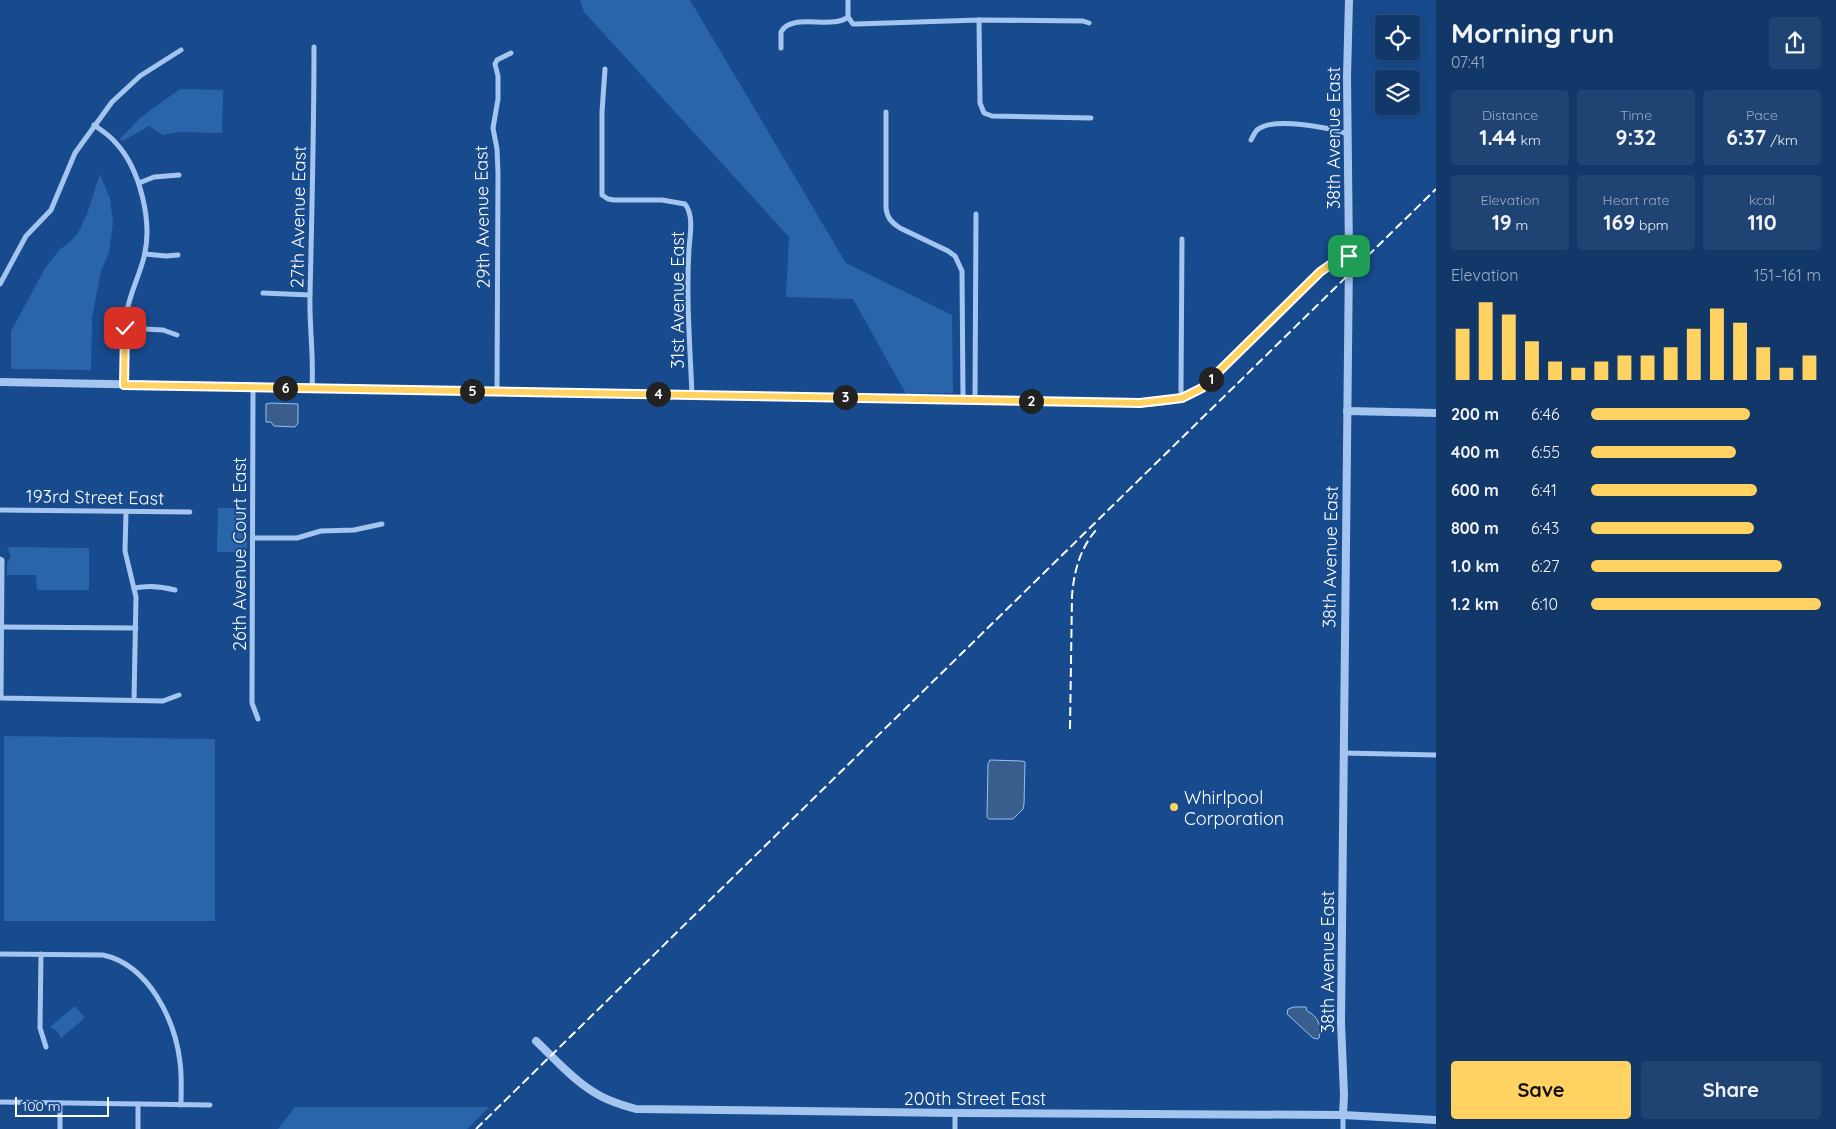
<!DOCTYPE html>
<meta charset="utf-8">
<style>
:root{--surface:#12386a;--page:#1f4372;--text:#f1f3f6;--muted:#9cacc1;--line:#31527e;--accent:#ffd261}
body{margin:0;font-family:Quicksand,sans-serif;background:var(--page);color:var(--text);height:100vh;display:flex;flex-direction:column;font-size:19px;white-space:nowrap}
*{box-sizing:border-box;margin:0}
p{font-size:16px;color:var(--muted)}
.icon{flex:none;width:28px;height:28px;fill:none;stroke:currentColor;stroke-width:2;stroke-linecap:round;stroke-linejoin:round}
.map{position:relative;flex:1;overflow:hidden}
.side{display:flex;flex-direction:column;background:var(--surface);width:400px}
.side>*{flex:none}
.controls{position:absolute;left:1375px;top:15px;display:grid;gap:10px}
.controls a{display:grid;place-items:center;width:45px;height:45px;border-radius:5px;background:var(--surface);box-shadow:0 2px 8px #0003,0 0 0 1px var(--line);font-size:25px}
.scale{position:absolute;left:15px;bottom:12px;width:94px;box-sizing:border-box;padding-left:5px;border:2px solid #fff;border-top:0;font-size:14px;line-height:18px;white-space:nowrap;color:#fff;-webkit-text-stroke:4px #184b8d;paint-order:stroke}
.pin{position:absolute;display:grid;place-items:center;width:42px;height:42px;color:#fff;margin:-21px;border-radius:10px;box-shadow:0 2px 8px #0006}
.km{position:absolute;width:25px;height:25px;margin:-12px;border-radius:50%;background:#222;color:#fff;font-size:14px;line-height:25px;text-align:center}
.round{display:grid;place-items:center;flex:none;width:52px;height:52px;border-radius:5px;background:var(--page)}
.headline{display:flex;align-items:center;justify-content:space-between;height:85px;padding:0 15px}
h1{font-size:28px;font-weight:700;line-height:38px}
.figures{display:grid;grid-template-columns:repeat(3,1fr);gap:8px;height:85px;padding:5px 15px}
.figures div{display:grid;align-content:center;border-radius:5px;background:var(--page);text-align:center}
.figures b{font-size:21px;font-weight:700}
.figures small{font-size:14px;font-weight:400}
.figures p{font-size:14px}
.chart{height:140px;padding:10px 15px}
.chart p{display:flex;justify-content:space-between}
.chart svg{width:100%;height:90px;margin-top:5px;stroke:var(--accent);stroke-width:6}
.primary-button{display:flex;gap:10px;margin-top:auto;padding:10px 15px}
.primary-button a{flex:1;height:58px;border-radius:5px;background:var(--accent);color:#111;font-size:20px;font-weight:700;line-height:58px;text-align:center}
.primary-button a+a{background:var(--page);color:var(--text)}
ul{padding:0 15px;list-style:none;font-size:16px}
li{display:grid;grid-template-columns:80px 60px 1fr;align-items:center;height:38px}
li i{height:12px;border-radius:6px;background:var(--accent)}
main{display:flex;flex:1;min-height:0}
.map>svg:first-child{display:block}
</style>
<main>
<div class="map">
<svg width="1436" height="1129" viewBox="0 0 1436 1129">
<rect width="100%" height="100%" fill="#184b8d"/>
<g fill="#2a64ab">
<path d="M580,0H690L846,263L952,315L953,393L906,394L853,299L786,297L789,237L584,12Z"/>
<path d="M180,89L223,90L222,133L180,132L163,135L149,126L123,141L120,139L141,117Z"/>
<path d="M100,174L110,199L113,223L109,253L101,271L92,318L91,370L11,369V331L44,270L59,250L70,242L78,233L87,214Z"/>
<path d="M218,508H247V552H217Z"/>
<path d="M7,547L89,548V590H37L36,575H7V564L11,555Z"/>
<path d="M4,736L215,739V921H4Z"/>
<path d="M75,1006L85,1018L61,1038L57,1031L50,1027Z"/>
<path d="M295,1107H489L467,1129H278Z"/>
</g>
<g fill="#395e8e" stroke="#95c0f1">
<path d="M271,403L298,404V423L295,427L274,426L271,422H266V404Z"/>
<path d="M990,760L1022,761L1025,762L1024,804L1023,809L1013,819H989L987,817L988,764Z"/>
<path d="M1294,1007H1306L1307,1011C1318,1016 1322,1026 1319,1038L1317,1039L1313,1038L1287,1014L1288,1009Z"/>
</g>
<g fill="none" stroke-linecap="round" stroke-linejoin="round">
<g stroke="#a3c5ef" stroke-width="5">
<path d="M848,17L853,24H856L979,20L1083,21L1089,23"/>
<path d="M848,17V0"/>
<path d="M979,20L980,103L984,113L992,116L1091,118"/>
<path d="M781,48V32C791,12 832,30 848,17"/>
<path d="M605,69L602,112V195L608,199L614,200H662L685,204C694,215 690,235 689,249C686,297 690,346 692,395"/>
<path d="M886,112V208C887,218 892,223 900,228L948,251L955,256L962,271L963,399"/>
<path d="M94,125C101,130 109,135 115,142C140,168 153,222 144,257C139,277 129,295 126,316C122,338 124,362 124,385"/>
<path d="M1251,140C1253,136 1255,132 1257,130C1273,116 1330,128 1348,134"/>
<path d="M139,183L154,177L179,175"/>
<path d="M1182,239L1181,390L1182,398"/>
<path d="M145,254L166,256L178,255"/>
<path d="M0,284L26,236L51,210L75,153L112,102L140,76L181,50"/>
<path d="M263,293L310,295"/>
<path d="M125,328L163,330L177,335"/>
<path d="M253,387L252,703L258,719"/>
<path d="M312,388C314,356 309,325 310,294C312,211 314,129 314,47"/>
<path d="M497,391L498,173L497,149L493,128L498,99V76L495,64L497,60L511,53"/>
<path d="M975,399L976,214"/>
<path d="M0,510L190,512"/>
<path d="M126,512L125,551L136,597L134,700"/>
<path d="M253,538H297L321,531L354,530L382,524"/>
<path d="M0,559L2,560L1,698L163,701L179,695"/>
<path d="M134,588C149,585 161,586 175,590"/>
<path d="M2,627L136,628"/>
<path d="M1343,753L1436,755"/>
<path d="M0,954L103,955C149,965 175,1020 180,1062C182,1076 181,1091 181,1105"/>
<path d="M41,954L40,1028L46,1047"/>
<path d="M0,1102L210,1105"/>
<path d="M60,1129V1103"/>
<path d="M138,1129V1104"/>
<path d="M955,1129V1113"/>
<path d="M1343,1129V1115"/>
</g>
<g stroke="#a3c5ef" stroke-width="8">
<path d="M0,382L1140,403C1163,402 1182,401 1202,388L1321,272L1334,262L1349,256"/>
<path d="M1347,411L1436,413"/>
<path d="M536,1041C554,1058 571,1078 592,1091C605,1100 621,1105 636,1109L955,1113L1343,1115L1436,1120"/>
<path d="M1343,1115L1344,1095L1341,1023L1349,256L1347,77L1349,0"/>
</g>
<g stroke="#fff" stroke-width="2" stroke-dasharray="9 4" stroke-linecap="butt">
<path d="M1070,729L1072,596C1074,571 1080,548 1097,529"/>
<path d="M476,1129L1436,189"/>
</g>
</g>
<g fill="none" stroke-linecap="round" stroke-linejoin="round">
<g stroke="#fff" stroke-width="10">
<path id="route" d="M125,328L124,385L1140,403L1182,398L1202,388L1320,272L1334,262L1349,256"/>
</g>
<use href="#route" stroke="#ffd261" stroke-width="6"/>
</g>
<circle fill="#ffd261" stroke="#184b8d" stroke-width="2" cx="1174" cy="807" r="5"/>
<g text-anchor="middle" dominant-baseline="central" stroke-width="4" stroke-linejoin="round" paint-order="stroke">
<g font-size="18" fill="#fff" stroke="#184b8d">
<text transform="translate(1333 138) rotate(-90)">38th Avenue East</text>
<text transform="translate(298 217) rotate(-89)">27th Avenue East</text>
<text transform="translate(482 217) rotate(-91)">29th Avenue East</text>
<text transform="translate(677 300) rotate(-90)">31st Avenue East</text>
<text transform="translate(95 497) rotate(1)">193rd Street East</text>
<text transform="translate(239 554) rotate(-90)">26th Avenue Court East</text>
<text transform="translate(1330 557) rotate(-89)">38th Avenue East</text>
<text transform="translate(1327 962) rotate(-90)">38th Avenue East</text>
<text x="975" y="1098">200th Street East</text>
</g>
<g font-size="18" fill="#fff" stroke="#184b8d" text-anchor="start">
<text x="1184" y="797">Whirlpool<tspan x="1184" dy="21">Corporation</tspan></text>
</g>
</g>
</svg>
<div class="controls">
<a><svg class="icon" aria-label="locate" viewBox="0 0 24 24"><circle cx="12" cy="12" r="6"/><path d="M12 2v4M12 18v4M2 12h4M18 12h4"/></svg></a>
<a><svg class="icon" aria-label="layers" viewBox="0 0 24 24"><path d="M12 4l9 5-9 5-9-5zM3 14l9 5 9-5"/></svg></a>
</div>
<div class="scale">100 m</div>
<div class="pin" style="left:1349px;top:256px;background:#1e9e55"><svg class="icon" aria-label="arrive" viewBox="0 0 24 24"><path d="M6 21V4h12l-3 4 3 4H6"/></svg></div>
<div class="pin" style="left:125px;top:328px;background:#d93025"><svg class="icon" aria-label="check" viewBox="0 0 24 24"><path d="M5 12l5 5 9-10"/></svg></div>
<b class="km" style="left:1211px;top:379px">1</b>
<b class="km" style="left:1031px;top:401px">2</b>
<b class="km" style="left:845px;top:397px">3</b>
<b class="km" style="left:658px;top:394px">4</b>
<b class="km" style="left:472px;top:391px">5</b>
<b class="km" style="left:285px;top:388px">6</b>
</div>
<section class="side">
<div class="headline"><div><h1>Morning run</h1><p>07:41</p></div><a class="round"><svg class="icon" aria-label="share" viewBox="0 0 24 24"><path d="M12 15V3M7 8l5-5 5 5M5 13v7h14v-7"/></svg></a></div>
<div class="figures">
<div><p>Distance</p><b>1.44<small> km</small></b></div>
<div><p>Time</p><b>9:32</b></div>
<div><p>Pace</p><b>6:37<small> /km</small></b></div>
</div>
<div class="figures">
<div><p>Elevation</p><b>19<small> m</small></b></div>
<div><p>Heart rate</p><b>169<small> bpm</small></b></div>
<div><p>kcal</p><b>110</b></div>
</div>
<div class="chart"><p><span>Elevation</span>151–161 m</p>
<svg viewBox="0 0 160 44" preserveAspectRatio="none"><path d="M5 44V19M15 44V6M25 44V12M35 44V25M45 44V35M55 44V38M65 44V35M75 44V32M85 44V32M95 44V28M105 44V19M115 44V9M125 44V16M135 44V28M145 44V38M155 44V32"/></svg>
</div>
<ul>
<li><b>200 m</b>6:46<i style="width:69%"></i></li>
<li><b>400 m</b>6:55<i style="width:63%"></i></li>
<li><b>600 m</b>6:41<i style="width:72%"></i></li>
<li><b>800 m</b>6:43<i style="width:71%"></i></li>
<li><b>1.0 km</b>6:27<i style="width:83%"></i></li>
<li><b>1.2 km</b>6:10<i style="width:100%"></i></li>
</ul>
<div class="primary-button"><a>Save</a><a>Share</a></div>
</section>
</main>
